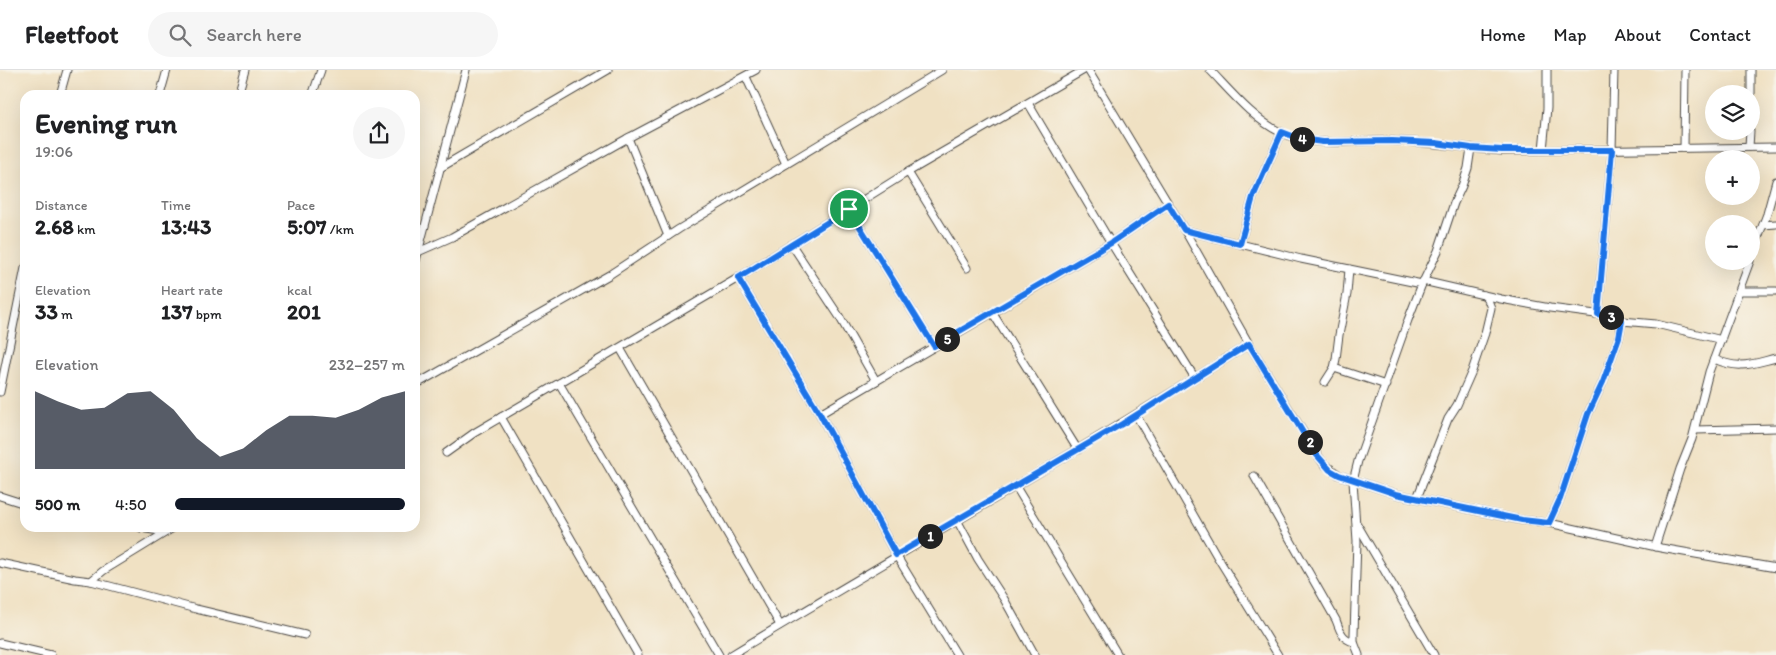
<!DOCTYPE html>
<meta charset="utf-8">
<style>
:root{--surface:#fff;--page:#f6f6f6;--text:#202124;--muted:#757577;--line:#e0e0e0;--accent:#111827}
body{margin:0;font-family:Itim,sans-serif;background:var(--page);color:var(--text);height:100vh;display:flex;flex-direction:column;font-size:19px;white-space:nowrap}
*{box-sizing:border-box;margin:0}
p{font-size:16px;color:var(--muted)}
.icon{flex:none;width:28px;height:28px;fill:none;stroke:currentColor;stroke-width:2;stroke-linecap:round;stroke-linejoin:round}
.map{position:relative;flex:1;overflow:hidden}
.panel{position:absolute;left:20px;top:20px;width:400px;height:442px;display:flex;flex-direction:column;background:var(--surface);border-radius:15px;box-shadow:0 5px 20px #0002}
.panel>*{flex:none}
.buttons{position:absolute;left:1705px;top:15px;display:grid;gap:10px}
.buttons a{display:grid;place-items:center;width:55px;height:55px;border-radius:50%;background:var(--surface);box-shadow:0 5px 20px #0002;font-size:25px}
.pin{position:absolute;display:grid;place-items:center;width:42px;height:42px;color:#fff;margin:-21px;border:2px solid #fff;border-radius:50%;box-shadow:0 1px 5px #0007}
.km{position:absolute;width:25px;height:25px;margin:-12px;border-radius:50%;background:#222;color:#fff;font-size:14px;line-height:25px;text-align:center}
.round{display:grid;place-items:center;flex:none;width:52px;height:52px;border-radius:26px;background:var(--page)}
.summary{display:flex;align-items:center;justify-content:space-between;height:85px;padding:0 15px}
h1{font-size:28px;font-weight:800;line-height:38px}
.stats{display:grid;grid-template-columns:repeat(3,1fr);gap:8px;height:85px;padding:5px 15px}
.stats div{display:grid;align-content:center}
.stats b{font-size:21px;font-weight:800}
.stats small{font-size:14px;font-weight:400}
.stats p{font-size:14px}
.chart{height:140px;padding:10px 15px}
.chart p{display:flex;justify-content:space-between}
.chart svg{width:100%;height:90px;margin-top:5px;fill:var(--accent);opacity:.7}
ul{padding:0 15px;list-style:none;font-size:16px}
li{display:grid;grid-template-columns:80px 60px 1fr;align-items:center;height:38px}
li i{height:12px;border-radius:6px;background:var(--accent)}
header{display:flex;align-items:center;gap:30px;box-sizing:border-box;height:70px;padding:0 25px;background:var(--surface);border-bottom:1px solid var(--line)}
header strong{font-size:24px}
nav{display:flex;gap:28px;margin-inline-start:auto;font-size:18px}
.search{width:350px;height:45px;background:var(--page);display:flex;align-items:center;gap:12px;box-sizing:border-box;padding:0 18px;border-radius:28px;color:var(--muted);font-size:19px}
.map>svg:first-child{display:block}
</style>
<header>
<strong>Fleetfoot</strong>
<div class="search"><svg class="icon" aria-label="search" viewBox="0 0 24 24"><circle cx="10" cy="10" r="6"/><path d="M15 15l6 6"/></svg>Search here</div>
<nav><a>Home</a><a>Map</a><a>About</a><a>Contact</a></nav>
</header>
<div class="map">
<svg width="1776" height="585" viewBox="0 0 1776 585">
<rect width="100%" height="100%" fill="#f7f3e8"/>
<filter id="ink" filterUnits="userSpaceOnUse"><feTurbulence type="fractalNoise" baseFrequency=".02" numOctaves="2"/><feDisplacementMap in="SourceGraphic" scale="10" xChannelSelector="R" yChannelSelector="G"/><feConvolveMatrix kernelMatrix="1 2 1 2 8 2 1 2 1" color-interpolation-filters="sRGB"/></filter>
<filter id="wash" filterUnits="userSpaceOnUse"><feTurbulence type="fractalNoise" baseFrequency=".0096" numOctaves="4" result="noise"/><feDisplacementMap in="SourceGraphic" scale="20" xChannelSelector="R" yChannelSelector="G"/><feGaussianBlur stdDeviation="1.12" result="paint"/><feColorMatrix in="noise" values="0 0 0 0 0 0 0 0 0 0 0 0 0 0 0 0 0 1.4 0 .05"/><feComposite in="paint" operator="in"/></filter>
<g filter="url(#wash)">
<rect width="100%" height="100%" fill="#f0e1c3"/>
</g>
<g filter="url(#ink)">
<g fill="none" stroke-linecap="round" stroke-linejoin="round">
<g stroke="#494642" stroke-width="9">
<g id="minor">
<path d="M1210,0C1232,23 1253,49 1282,63C1317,79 1358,69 1395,71C1431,72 1466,78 1502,81L1776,77"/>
<path d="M1751,0V24"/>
<path d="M746,7L786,94"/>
<path d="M313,23L321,0"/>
<path d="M60,25L67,0"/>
<path d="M160,25L167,0"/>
<path d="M238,25L245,0"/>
<path d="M1028,33L1111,173L1195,308"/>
<path d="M1751,33V45"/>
<path d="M630,67L628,68L668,166"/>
<path d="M1749,77L1750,61"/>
<path d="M1684,78L1685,0"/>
<path d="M1543,80L1547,38V0"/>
<path d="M440,98L608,0"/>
<path d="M908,102L967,198"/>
<path d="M849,139L934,276"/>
<path d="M1763,155L1776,154"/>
<path d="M1184,160L1301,189L1422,214"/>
<path d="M1240,174L1253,127L1282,62"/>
<path d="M792,175L839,246L876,311"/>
<path d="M418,182L452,167L628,68L756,0"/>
<path d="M1751,186L1767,144L1776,111"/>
<path d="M415,194L466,0"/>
<path d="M738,208L903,105L1084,0"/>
<path d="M1423,211L1501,229L1550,238L1603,245L1622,251L1656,254L1722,270"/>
<path d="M1739,221H1776"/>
<path d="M992,242L1078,380"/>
<path d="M1598,244L1612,80L1614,0"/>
<path d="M1249,274L1316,383L1324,394L1339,405L1396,424L1521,450L1549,453L1661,478L1776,498"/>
<path d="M620,278L780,555"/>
<path d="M1714,289C1739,300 1751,294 1776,288"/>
<path d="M1334,298L1386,315"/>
<path d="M1325,312L1334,298L1336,289L1339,265L1347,224L1349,199"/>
<path d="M559,313L719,585"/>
<path d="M415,315L609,205L679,159L942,0"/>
<path d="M0,322L25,198"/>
<path d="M1136,345L1218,488L1278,585"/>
<path d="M501,347L638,585"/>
<path d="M1695,360L1776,358"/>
<path d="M446,383L474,363L738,208L820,344"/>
<path d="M1254,406L1336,550C1340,561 1342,569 1354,572"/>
<path d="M1016,417L1118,585"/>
<path d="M0,426L25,434"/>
<path d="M1417,428L1448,349L1457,335L1472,301L1485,263L1491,238L1488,230L1484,225"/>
<path d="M957,450L978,489L1004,529L1035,585"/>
<path d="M1549,453L1560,429L1588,344L1603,312L1619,267L1622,251"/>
<path d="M1357,454L1434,585"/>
<path d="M141,458L165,462"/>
<path d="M1655,477L1680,399L1692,369L1709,302L1750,191"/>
<path d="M0,493L75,509L91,511L103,501L173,458"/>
<path d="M91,511L196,539L305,565"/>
<path d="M0,573L51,585"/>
<path d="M731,585C903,481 1079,382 1249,274L1189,168L1088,0"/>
<path d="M957,585L896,485L820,344L1111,173L1168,134"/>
<path d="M1359,585L1354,572V564L1357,471L1353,411L1358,391L1408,250L1422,214L1438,181L1454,133L1462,116L1468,98L1471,78"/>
</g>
</g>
<use href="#minor" stroke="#fff" stroke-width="7"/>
</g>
</g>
<g fill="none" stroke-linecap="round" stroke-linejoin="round" filter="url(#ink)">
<g stroke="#fff" stroke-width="10">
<path id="route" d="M1282,62L1300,69L1323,72L1392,71L1436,73L1471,78L1502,80H1612L1598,244L1622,251L1619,267L1603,312L1588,344L1560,429L1549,453L1522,450L1396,424L1339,405L1330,400L1316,384L1249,274L1122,354L896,485L820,344L738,208L849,139L934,276L1111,173L1168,134L1184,160L1240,174L1253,127Z"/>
</g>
<use href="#route" stroke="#1a73e8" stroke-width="6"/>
</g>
</svg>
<div class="buttons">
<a><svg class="icon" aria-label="layers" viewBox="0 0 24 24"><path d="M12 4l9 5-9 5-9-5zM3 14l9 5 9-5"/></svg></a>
<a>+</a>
<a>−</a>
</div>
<div class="pin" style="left:849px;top:139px;background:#1e9e55"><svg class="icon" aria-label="arrive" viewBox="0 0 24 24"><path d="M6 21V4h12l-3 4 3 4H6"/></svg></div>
<b class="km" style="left:930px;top:466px">1</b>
<b class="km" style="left:1310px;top:372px">2</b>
<b class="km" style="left:1611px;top:247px">3</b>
<b class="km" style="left:1302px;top:69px">4</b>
<b class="km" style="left:947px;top:269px">5</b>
<section class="panel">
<div class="summary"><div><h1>Evening run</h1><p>19:06</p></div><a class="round"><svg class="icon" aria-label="share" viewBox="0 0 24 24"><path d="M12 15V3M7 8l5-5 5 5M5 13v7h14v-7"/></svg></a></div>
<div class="stats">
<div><p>Distance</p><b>2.68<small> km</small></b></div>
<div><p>Time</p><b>13:43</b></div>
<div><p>Pace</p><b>5:07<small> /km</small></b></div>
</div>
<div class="stats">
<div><p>Elevation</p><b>33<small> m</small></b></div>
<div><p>Heart rate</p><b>137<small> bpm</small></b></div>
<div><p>kcal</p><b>201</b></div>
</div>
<div class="chart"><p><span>Elevation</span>232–257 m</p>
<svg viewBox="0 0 160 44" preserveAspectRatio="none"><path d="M0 44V6L10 11L20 15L30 14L40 7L50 6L60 15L70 29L80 38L90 34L100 25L110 18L120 18L130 19L140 15L150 9L160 6V44z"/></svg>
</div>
<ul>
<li><b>500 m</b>4:50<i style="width:100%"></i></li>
</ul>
</section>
</div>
